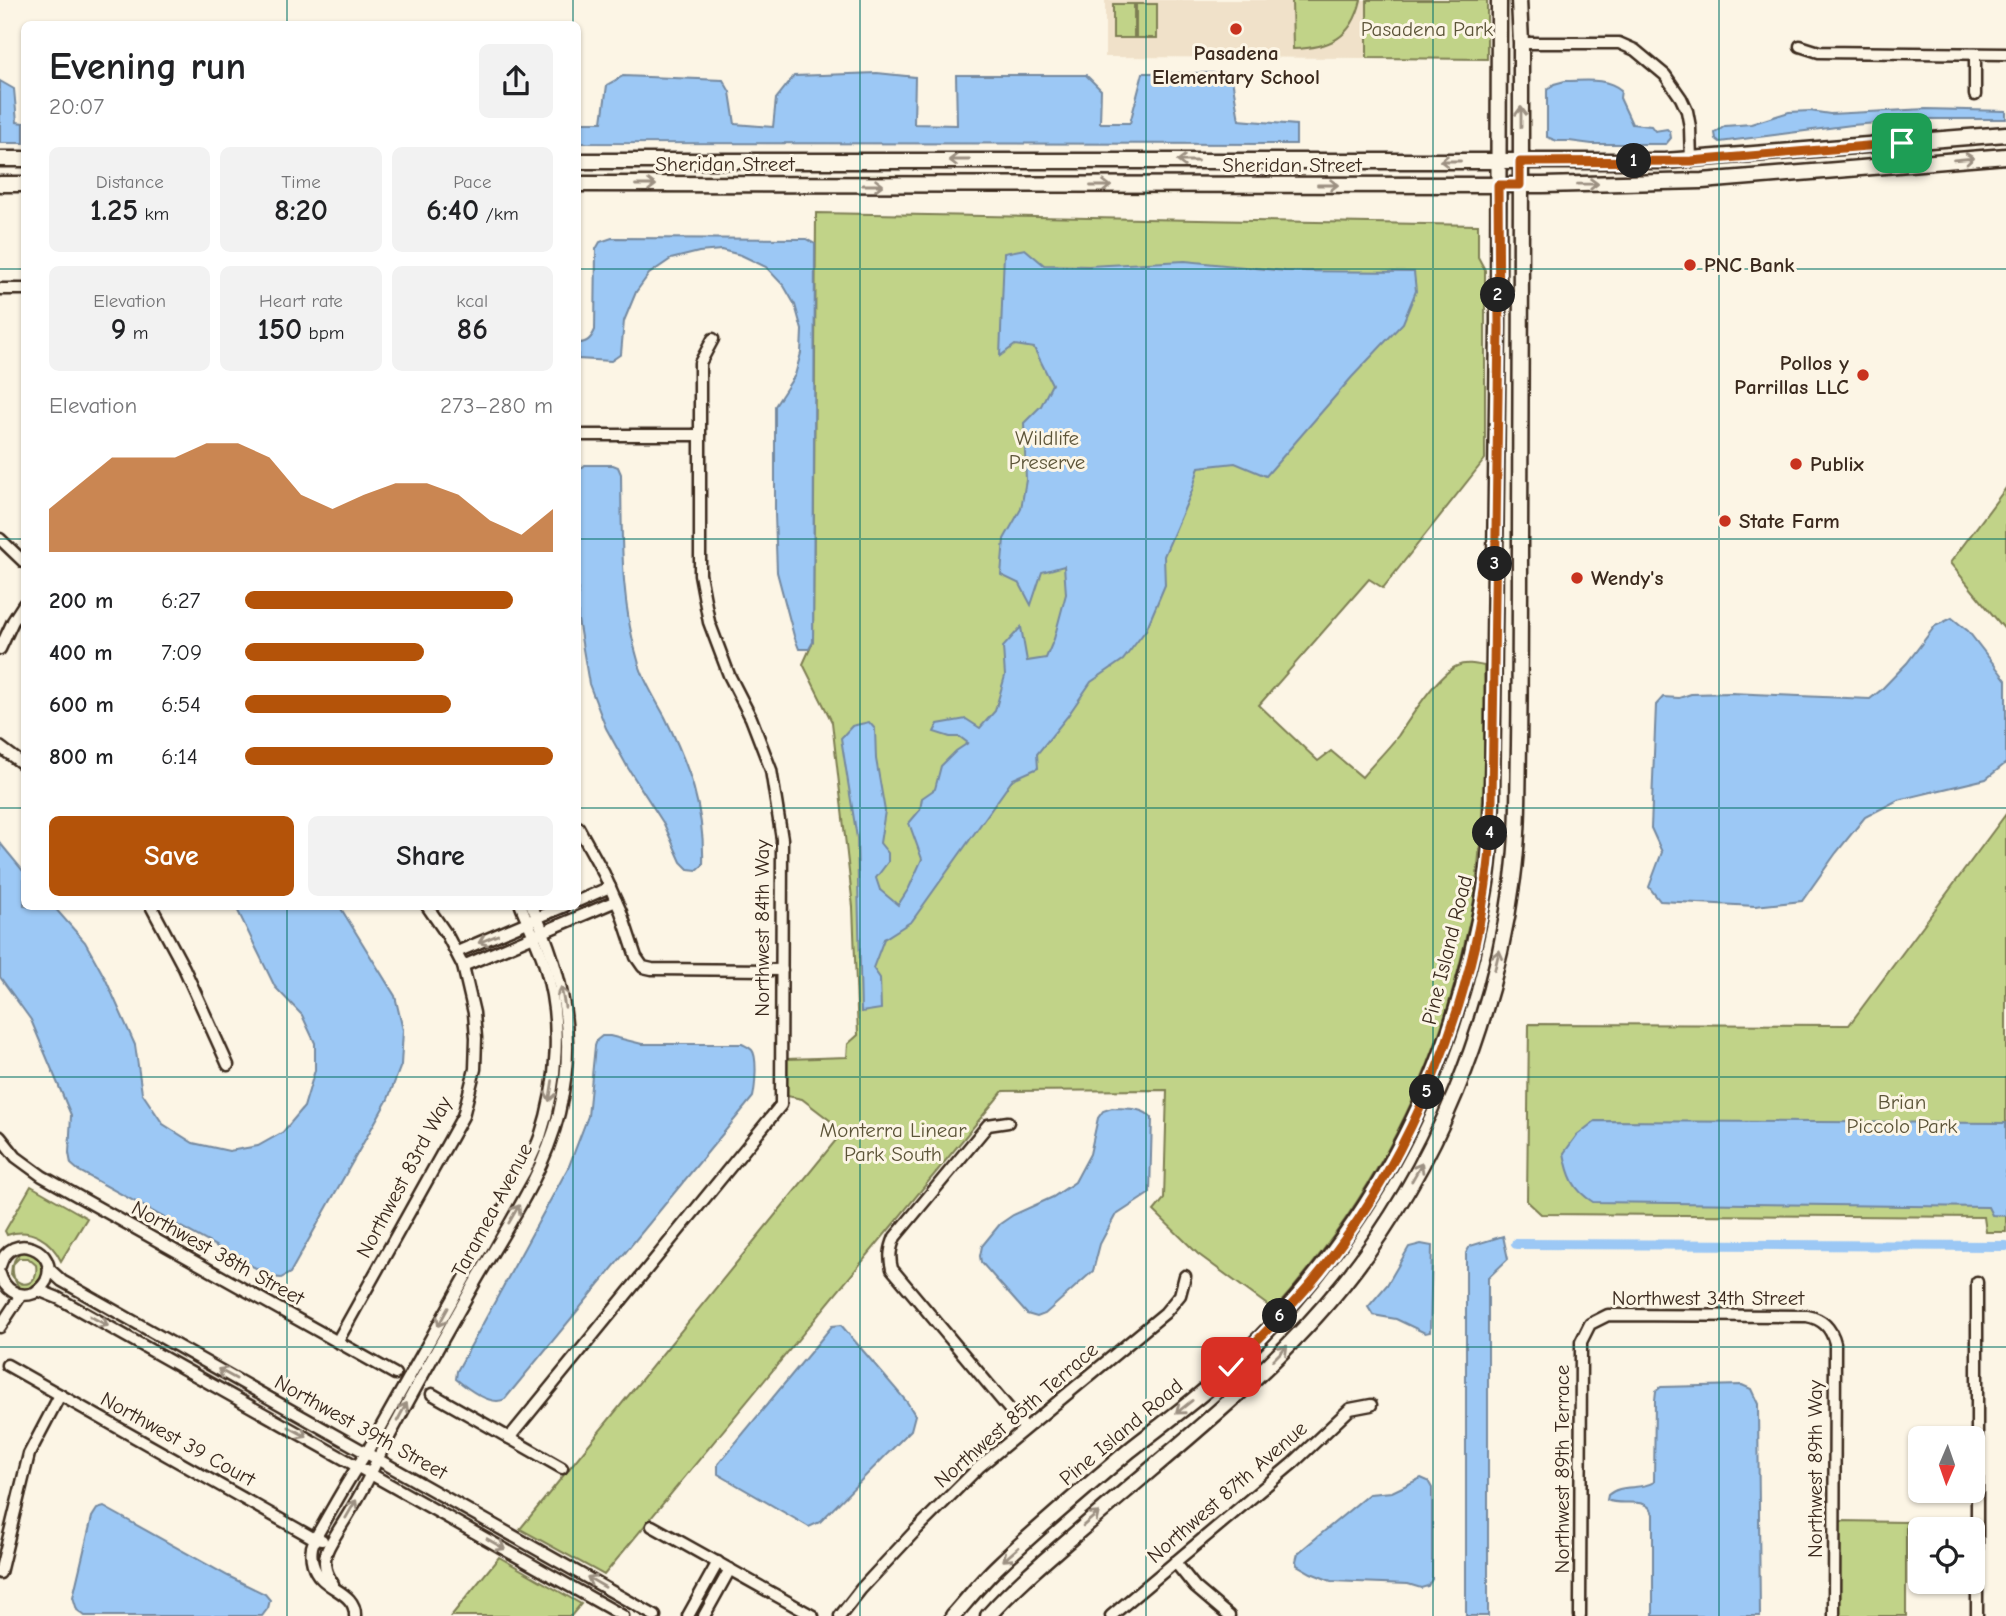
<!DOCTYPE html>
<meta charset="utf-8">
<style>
:root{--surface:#fff;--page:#f2f2f2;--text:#202124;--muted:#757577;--accent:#b45309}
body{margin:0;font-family:"Comic Neue",sans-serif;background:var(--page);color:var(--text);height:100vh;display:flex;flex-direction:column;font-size:26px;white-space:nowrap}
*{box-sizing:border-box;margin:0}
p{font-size:23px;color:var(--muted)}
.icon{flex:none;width:38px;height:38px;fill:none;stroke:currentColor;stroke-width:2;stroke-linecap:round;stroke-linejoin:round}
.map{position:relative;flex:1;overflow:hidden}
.sheet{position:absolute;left:21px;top:21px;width:560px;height:889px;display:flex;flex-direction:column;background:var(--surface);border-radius:10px;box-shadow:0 2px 5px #0004}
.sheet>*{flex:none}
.needle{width:46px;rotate:182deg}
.buttons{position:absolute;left:1908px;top:1426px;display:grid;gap:14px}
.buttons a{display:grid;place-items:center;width:77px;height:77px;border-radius:10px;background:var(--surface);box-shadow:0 2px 5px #0004;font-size:35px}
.pin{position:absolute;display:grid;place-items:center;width:60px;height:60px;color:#fff;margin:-30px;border-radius:14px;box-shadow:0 4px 10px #0006}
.km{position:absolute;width:35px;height:35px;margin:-18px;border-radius:50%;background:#222;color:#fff;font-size:19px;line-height:35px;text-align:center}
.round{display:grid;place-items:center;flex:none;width:74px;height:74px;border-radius:10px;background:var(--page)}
.summary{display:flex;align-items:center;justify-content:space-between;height:119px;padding:0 28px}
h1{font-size:38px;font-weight:700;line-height:52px}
.metrics{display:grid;grid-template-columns:repeat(3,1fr);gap:10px;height:119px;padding:7px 28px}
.metrics div{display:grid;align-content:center;border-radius:10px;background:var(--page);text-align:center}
.metrics b{font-size:30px;font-weight:700}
.metrics small{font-size:19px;font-weight:400}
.metrics p{font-size:19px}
.chart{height:196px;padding:14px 28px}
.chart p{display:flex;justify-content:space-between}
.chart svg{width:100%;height:126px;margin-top:7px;fill:var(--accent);opacity:.7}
.primary-button{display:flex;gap:14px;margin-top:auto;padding:14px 28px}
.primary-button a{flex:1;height:80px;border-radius:10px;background:var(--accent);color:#fff;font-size:28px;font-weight:700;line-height:80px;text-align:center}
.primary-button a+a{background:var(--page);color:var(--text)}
ul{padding:0 28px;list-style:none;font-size:23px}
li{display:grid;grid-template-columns:112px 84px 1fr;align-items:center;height:52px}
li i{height:18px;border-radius:9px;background:var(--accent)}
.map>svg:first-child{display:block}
</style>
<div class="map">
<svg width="2006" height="1616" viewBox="0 0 2006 1616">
<rect width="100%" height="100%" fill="#fcf5e5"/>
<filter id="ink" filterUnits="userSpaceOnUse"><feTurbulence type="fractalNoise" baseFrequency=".0143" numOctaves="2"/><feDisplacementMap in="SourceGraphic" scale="14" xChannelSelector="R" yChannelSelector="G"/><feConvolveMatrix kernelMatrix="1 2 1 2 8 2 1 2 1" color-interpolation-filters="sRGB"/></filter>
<g filter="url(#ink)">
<path fill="#f0e1c9" d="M1105,0H1367V58L1105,57Z"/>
<g fill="#c1d388" stroke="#7e7e53" stroke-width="2" fill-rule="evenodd">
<path d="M1292,0H1361C1352,38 1330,48 1293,49Z"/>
<path d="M1367,0H1487V59L1367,58Z"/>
<rect x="1113" y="4" width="21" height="34"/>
<rect x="1136" y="4" width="21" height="34"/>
<path d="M816,213L1478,225V257L1485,270V459L1383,588L1369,579L1259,705L1318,761L1331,751L1362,777C1374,763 1387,750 1398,736C1411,717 1437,675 1457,666C1465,662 1475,664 1484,666C1485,744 1485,822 1474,899C1472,915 1467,931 1464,946C1433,1084 1368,1205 1274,1310L1198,1254L1154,1211L1164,1199L1167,1090L1003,1091L604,1575L520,1529L841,1134L832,1122L802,1099L787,1096V1059L847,1057L848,1044L858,1035L853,907L832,722L803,664L813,642Z"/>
<path d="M2006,488V631L1950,563Z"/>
<path d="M2006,814V1232H1986L1984,1217L1541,1214L1527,1201L1529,1024L1849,1025Z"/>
<path d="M31,1186L87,1218L61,1261C51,1240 31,1227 7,1235L5,1231Z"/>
<path d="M27,1251C40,1256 48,1270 38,1282C16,1310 0,1253 27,1251ZM19,1258H28L36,1265C39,1283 22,1292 11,1274L12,1265Z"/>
<path d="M1840,1521L1906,1522V1616H1840Z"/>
<path d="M499,1557L581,1604L571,1616H451Z"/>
</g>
<g fill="#9cc8f5" stroke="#75899f" stroke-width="2">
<path d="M877,73L915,77L914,124L957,125L956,75H1086L1101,90L1100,123H1130L1143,73H1231L1239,120L1296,125V144L578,143V122H602L607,85L623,76L723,80L730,92L735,124L773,127L776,99L794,76Z"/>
<path d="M0,81L14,89L17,122L24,123V143H0Z"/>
<path d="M1565,81C1584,81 1606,77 1621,90L1620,98L1632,124L1651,126L1655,131L1667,129L1670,132L1671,138L1666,144H1592L1569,141H1557L1547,137V90L1554,84Z"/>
<path d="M1926,109L2006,111V119H1928L1852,125L1720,142L1716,139L1715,133L1725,126L1751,124L1789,112L1810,111L1830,114Z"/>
<path d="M612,238L806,239L815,244L813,642L809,649H799L794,636L777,572L775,514V406L795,375L801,353L802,330L795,305L784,286L766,267L741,255L721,250L699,252L671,259L649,274L636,292L624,321L621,354L611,361L578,359V343C587,343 591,339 595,330L596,249L600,242Z"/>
<path d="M1025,249L1044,265L1089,266L1185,261L1285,271L1414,272L1416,291L1403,323L1352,377L1266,476L1235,463L1199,467L1192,491L1164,556L1165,585L1146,630L1123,660L1091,682L1067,717L1037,754L1038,768L1013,779L912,921L884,939L873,968L880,978L881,1009L861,1012L857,838L841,738L852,726L869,722L875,729L876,759L885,811L880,843L888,853V862L876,878L880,890L898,905L909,888L922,859L909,823L920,810L922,798L935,789L941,766L956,751L968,743L960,737H950L934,732L938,724L966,719L980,728L995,711L1005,676L1003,647L1021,627L1027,661L1046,658L1054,639L1066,594L1064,566L1042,572L1031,605L1020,584L1001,575L1004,539L1021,509L1026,480L1024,423L1041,406L1052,384L1034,348L1015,345L1000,356L1004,253Z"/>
<path d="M585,465H613L618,467L621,474C622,537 620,603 639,664C644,682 656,700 665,717C689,766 705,809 703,865L697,870L688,869L681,862L664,824L628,768L606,728L589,684L578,620V471Z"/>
<path d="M1952,618L1968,631L2006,680V763L1986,779L1898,800L1865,817L1836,853L1802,901L1755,906L1660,901L1649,887L1662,852L1651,828L1656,705L1663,697L1679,698L1691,694L1731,693L1870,699L1881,690L1907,663L1935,626Z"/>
<path d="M0,843L24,872V906L54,907L85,942L106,980L135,1045L142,1093L163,1124L193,1143L229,1151L258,1146L283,1132L304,1107L315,1070V1043L302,1015L275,987L236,907H340L395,996L403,1030L401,1065L388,1099L290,1273L281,1278L272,1277L79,1171L71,1164L69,1153L71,1115L31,1020L0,977Z"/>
<path d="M602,1036H610L642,1044H742C746,1046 749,1047 752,1050C758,1057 755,1088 753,1097L505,1399C491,1407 468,1389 456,1379L457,1371L569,1166L588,1116L595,1046L597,1040Z"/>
<path d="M1112,1108C1126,1109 1143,1107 1152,1118L1150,1193L1115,1216L1100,1244L1093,1271L1045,1314L1037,1317L1027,1314L981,1262L980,1256L982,1246L1000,1224L1013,1215L1053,1197L1075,1182L1090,1154L1098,1118L1103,1111Z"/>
<path d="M1595,1121L2006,1123V1216L1992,1215L1988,1207L1593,1202C1573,1190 1568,1175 1564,1153L1577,1135Z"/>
<path d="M1503,1236L1508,1259L1488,1278V1616H1466V1253L1470,1246Z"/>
<path d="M1421,1244L1432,1246L1430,1332L1425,1333L1396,1319L1373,1315L1368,1307L1387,1285L1409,1247Z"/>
<path d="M841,1325L907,1402L915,1415L911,1430L820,1522L809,1527L718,1474V1464L832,1326Z"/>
<path d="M1742,1385L1751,1389L1758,1404L1760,1616H1653V1514C1647,1495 1621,1507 1607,1500L1608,1495C1621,1483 1639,1491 1654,1482L1655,1400L1656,1391L1661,1387Z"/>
<path d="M1421,1478L1428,1481L1432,1488V1579L1428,1586L1421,1588L1408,1584L1331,1581L1311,1573L1297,1565L1296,1561L1298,1553L1369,1494L1392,1492Z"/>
<path d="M104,1507L228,1576L265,1594L270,1600L268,1608L262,1616H85L77,1610L73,1597L92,1517L97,1509Z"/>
</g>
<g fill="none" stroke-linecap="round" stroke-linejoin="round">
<path stroke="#9cc8f5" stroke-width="10" d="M1516,1244L2006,1246"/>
<g stroke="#3b2a1e" stroke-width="15">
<g id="street">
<path d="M1521,43H1619L1635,50L1665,75L1681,98L1687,111L1690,127L1691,161"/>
<path d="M1800,46L1819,52L2006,54"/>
<path d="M1975,54V95"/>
<path d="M0,289H24"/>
<path d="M578,435H700"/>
<path d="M0,539L24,562"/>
<path d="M0,649L13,621L24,604"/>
<path d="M0,747L24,765"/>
<path d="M578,827L604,874L621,912L636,957L643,967L652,969L782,970"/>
<path d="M578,901L610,887"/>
<path d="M151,906L184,968L228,1065"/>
<path d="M457,952L565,906"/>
<path d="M463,966L616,901"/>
<path d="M1008,1122L988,1125L895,1237C890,1249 889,1257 892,1269L1025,1428"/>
<path d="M0,1137L16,1157L42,1176L395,1374"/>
<path d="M0,1266C10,1229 61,1250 46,1281C43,1286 39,1290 34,1293C18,1299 4,1289 0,1274"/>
<path d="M49,1269L62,1281L655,1616"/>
<path d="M1977,1282V1616"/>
<path d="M38,1290L58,1298L623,1616"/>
<path d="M0,1327L21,1295"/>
<path d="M337,1342L463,1116L475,1069L476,1038L474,1013L463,966L447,935L427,906"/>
<path d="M7,1365L315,1539L322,1540"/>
<path d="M432,1394L562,1468"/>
<path d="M509,1438L781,1105L782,839L771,770L751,718L729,675L709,622L700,574V363L713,339"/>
<path d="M652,1526L813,1616"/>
<path d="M1175,1562L1195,1587L1229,1616"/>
<path d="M0,1573L29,1454L60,1395"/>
<path d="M333,1584C327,1575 323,1566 326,1554C328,1546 334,1538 338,1531C347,1516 357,1501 365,1485C370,1476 374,1466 379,1456C409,1398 442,1341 474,1284C505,1230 544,1174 559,1113C577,1037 564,976 532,906"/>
<path d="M355,1616C356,1595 333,1591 321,1578C313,1570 310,1558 312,1547C314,1539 320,1530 324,1523C338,1498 351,1475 367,1452L525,1171C530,1160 536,1148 540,1137C558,1083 562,1021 545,966C539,946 529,926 521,906"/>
<path d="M688,1616L718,1562"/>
<path d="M704,1616L730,1569"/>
<path d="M840,1616L861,1589L916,1530L979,1467L1165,1313L1180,1295L1185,1276"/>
<path d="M1111,1616L1293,1463L1350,1409L1371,1405"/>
<path d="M1580,1616L1581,1342L1590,1324L1608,1315L1807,1316C1822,1319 1831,1327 1835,1343L1834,1616"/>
</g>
</g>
<g stroke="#3b2a1e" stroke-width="19">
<g id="secondary">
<path d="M953,1616C968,1599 982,1581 999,1565C1041,1525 1086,1487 1130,1450C1164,1423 1201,1397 1232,1366C1353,1251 1434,1115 1472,952C1478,924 1485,897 1488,869C1491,846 1491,823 1492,800L1498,327L1499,0"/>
<path d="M988,1616C1014,1587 1043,1562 1072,1537C1165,1455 1266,1380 1344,1283C1436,1168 1494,1023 1513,878C1519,834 1518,789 1519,745C1520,677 1520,608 1520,540C1521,374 1521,209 1521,43L1519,0"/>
</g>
</g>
<g stroke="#3b2a1e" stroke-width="19">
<g id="primary">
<path d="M0,159H24"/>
<path d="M578,161H1665L2006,134"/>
<path d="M0,184H24"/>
<path d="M578,184L1543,185L1702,181L2006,156"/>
</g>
</g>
<use href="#street" stroke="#fcf5e5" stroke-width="10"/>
<use href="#secondary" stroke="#fcf5e5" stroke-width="14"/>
<use href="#primary" stroke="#fcf5e5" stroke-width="14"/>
</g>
<defs><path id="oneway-shaft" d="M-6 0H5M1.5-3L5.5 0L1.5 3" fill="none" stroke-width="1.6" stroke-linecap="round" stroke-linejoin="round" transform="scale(1.75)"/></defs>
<g stroke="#9c9082">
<use href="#oneway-shaft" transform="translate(1521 117) rotate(-90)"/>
<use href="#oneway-shaft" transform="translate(1964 159) rotate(-5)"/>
<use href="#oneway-shaft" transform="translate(959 160) rotate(-180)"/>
<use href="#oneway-shaft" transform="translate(1187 161) rotate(-180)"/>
<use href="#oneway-shaft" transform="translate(1450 161) rotate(-180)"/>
<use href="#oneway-shaft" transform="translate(1588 184) rotate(-1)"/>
<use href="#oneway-shaft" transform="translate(646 185)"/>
<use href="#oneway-shaft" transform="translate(873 185)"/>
<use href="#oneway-shaft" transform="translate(1328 185)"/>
<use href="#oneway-shaft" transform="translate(1101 186)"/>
<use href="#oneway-shaft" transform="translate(488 939) rotate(158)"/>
<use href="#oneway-shaft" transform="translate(1497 960) rotate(-77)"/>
<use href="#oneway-shaft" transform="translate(563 997) rotate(-101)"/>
<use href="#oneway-shaft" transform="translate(551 1091) rotate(99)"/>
<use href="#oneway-shaft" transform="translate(1417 1172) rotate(-60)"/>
<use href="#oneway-shaft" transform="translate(514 1214) rotate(-60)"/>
<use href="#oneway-shaft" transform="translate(443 1317) rotate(119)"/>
<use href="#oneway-shaft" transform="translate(99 1321) rotate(29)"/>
<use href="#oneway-shaft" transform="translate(1280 1353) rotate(-45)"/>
<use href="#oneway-shaft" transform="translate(227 1374) rotate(-151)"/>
<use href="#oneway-shaft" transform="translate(1184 1407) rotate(141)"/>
<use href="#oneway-shaft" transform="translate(402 1412) rotate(-62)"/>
<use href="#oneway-shaft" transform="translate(298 1432) rotate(29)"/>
<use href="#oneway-shaft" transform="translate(351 1509) rotate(-60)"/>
<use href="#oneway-shaft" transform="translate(1091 1519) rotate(-41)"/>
<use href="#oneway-shaft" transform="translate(496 1544) rotate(30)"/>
<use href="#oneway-shaft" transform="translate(1011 1554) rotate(139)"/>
<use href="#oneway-shaft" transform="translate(596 1582) rotate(-150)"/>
</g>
</g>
<g fill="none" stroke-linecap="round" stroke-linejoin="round" filter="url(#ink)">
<g stroke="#fff" stroke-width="14">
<path id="route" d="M1231,1367C1264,1333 1299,1300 1328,1262C1413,1151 1471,1008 1488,869C1491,846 1491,823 1492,800L1499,327L1498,185H1520V162L1691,161L1902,143"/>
</g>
<use href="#route" stroke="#b45309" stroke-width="9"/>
</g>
<path fill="none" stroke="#0f766e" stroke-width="2" stroke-opacity="0.55" d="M287,0V24M573,0V24M860,0V1616M1146,0V1616M1433,0V1616M1719,0V1616M0,269H24M578,269H2006M0,539H24M578,539H2006M0,808H24M578,808H2006M287,906V1616M573,906V1616M0,1077H2006M0,1347H2006"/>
<g fill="#c8321e" stroke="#fcf5e5" stroke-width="2.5">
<circle cx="1236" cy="29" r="7"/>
<circle cx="1690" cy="265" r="7"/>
<circle cx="1863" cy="375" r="7"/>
<circle cx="1796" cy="464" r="7"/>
<circle cx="1725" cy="521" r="7"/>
<circle cx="1577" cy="578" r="7"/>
</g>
<g text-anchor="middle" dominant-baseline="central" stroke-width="6" stroke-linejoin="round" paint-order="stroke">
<g font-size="21" fill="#5c5438" stroke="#fcf5e5">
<text x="1427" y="29">Pasadena Park</text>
<text x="1047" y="438">Wildlife<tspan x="1047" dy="24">Preserve</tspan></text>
<text x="1902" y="1102">Brian<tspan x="1902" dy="24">Piccolo Park</tspan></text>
<text x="893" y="1130">Monterra Linear<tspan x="893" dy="24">Park South</tspan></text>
</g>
<g font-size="21" font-weight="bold" fill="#3b2a1e" stroke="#fcf5e5" text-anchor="start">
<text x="1236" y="53" text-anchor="middle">Pasadena<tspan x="1236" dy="24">Elementary School</tspan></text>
<text x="1704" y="265">PNC Bank</text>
<text x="1849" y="363" text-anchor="end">Pollos y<tspan x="1849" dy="24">Parrillas LLC</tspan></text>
<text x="1810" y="464">Publix</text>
<text x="1739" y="521">State Farm</text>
<text x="1591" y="578">Wendy's</text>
</g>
<g font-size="21" fill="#3b2a1e" stroke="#fcf5e5">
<text x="725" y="164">Sheridan Street</text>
<text x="1292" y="165">Sheridan Street</text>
<text transform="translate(762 928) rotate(-90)">Northwest 84th Way</text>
<text transform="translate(1447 950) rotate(-76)">Pine Island Road</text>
<text transform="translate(404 1177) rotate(-62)">Northwest 83rd Way</text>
<text transform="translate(492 1210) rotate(-62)">Taramea Avenue</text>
<text transform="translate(218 1253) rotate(29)">Northwest 38th Street</text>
<text x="1708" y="1298">Northwest 34th Street</text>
<text transform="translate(1016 1415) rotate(-41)">Northwest 85th Terrace</text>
<text transform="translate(361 1427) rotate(29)">Northwest 39th Street</text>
<text transform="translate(1121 1432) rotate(-40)">Pine Island Road</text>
<text transform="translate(178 1439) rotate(29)">Northwest 39 Court</text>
<text transform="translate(1562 1469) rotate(-90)">Northwest 89th Terrace</text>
<text transform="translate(1815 1469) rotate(-90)">Northwest 89th Way</text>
<text transform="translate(1227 1492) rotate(-41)">Northwest 87th Avenue</text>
</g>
</g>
</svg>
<div class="buttons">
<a><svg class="needle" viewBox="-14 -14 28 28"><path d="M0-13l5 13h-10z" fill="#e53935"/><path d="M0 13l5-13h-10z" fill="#757577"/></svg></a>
<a><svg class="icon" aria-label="locate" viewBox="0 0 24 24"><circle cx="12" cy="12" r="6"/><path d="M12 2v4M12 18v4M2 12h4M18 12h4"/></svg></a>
</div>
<div class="pin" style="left:1902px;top:143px;background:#1e9e55"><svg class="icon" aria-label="arrive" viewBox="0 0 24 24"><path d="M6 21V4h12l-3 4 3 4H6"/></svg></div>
<div class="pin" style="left:1231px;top:1367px;background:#d93025"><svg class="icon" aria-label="check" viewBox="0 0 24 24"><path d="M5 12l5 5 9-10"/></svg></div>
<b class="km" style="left:1634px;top:161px">1</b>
<b class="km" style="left:1498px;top:295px">2</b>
<b class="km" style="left:1495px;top:564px">3</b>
<b class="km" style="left:1490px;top:833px">4</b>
<b class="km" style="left:1427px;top:1092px">5</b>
<b class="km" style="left:1280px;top:1316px">6</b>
<section class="sheet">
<div class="summary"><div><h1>Evening run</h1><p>20:07</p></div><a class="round"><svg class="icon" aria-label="share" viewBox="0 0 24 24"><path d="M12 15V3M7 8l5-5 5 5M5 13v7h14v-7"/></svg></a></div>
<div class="metrics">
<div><p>Distance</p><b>1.25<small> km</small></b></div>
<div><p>Time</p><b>8:20</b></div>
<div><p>Pace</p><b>6:40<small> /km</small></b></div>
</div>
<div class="metrics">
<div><p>Elevation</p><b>9<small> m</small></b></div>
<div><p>Heart rate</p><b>150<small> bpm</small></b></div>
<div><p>kcal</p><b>86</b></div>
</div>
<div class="chart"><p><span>Elevation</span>273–280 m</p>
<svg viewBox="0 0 160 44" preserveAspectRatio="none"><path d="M0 44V29L10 20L20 11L30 11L40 11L50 6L60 6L70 11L80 24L90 29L100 24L110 20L120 20L130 24L140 33L150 38L160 29V44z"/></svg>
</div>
<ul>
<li><b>200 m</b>6:27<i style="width:87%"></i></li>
<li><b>400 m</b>7:09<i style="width:58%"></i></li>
<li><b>600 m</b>6:54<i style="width:67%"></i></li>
<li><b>800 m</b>6:14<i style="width:100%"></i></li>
</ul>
<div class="primary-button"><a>Save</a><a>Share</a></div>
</section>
</div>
